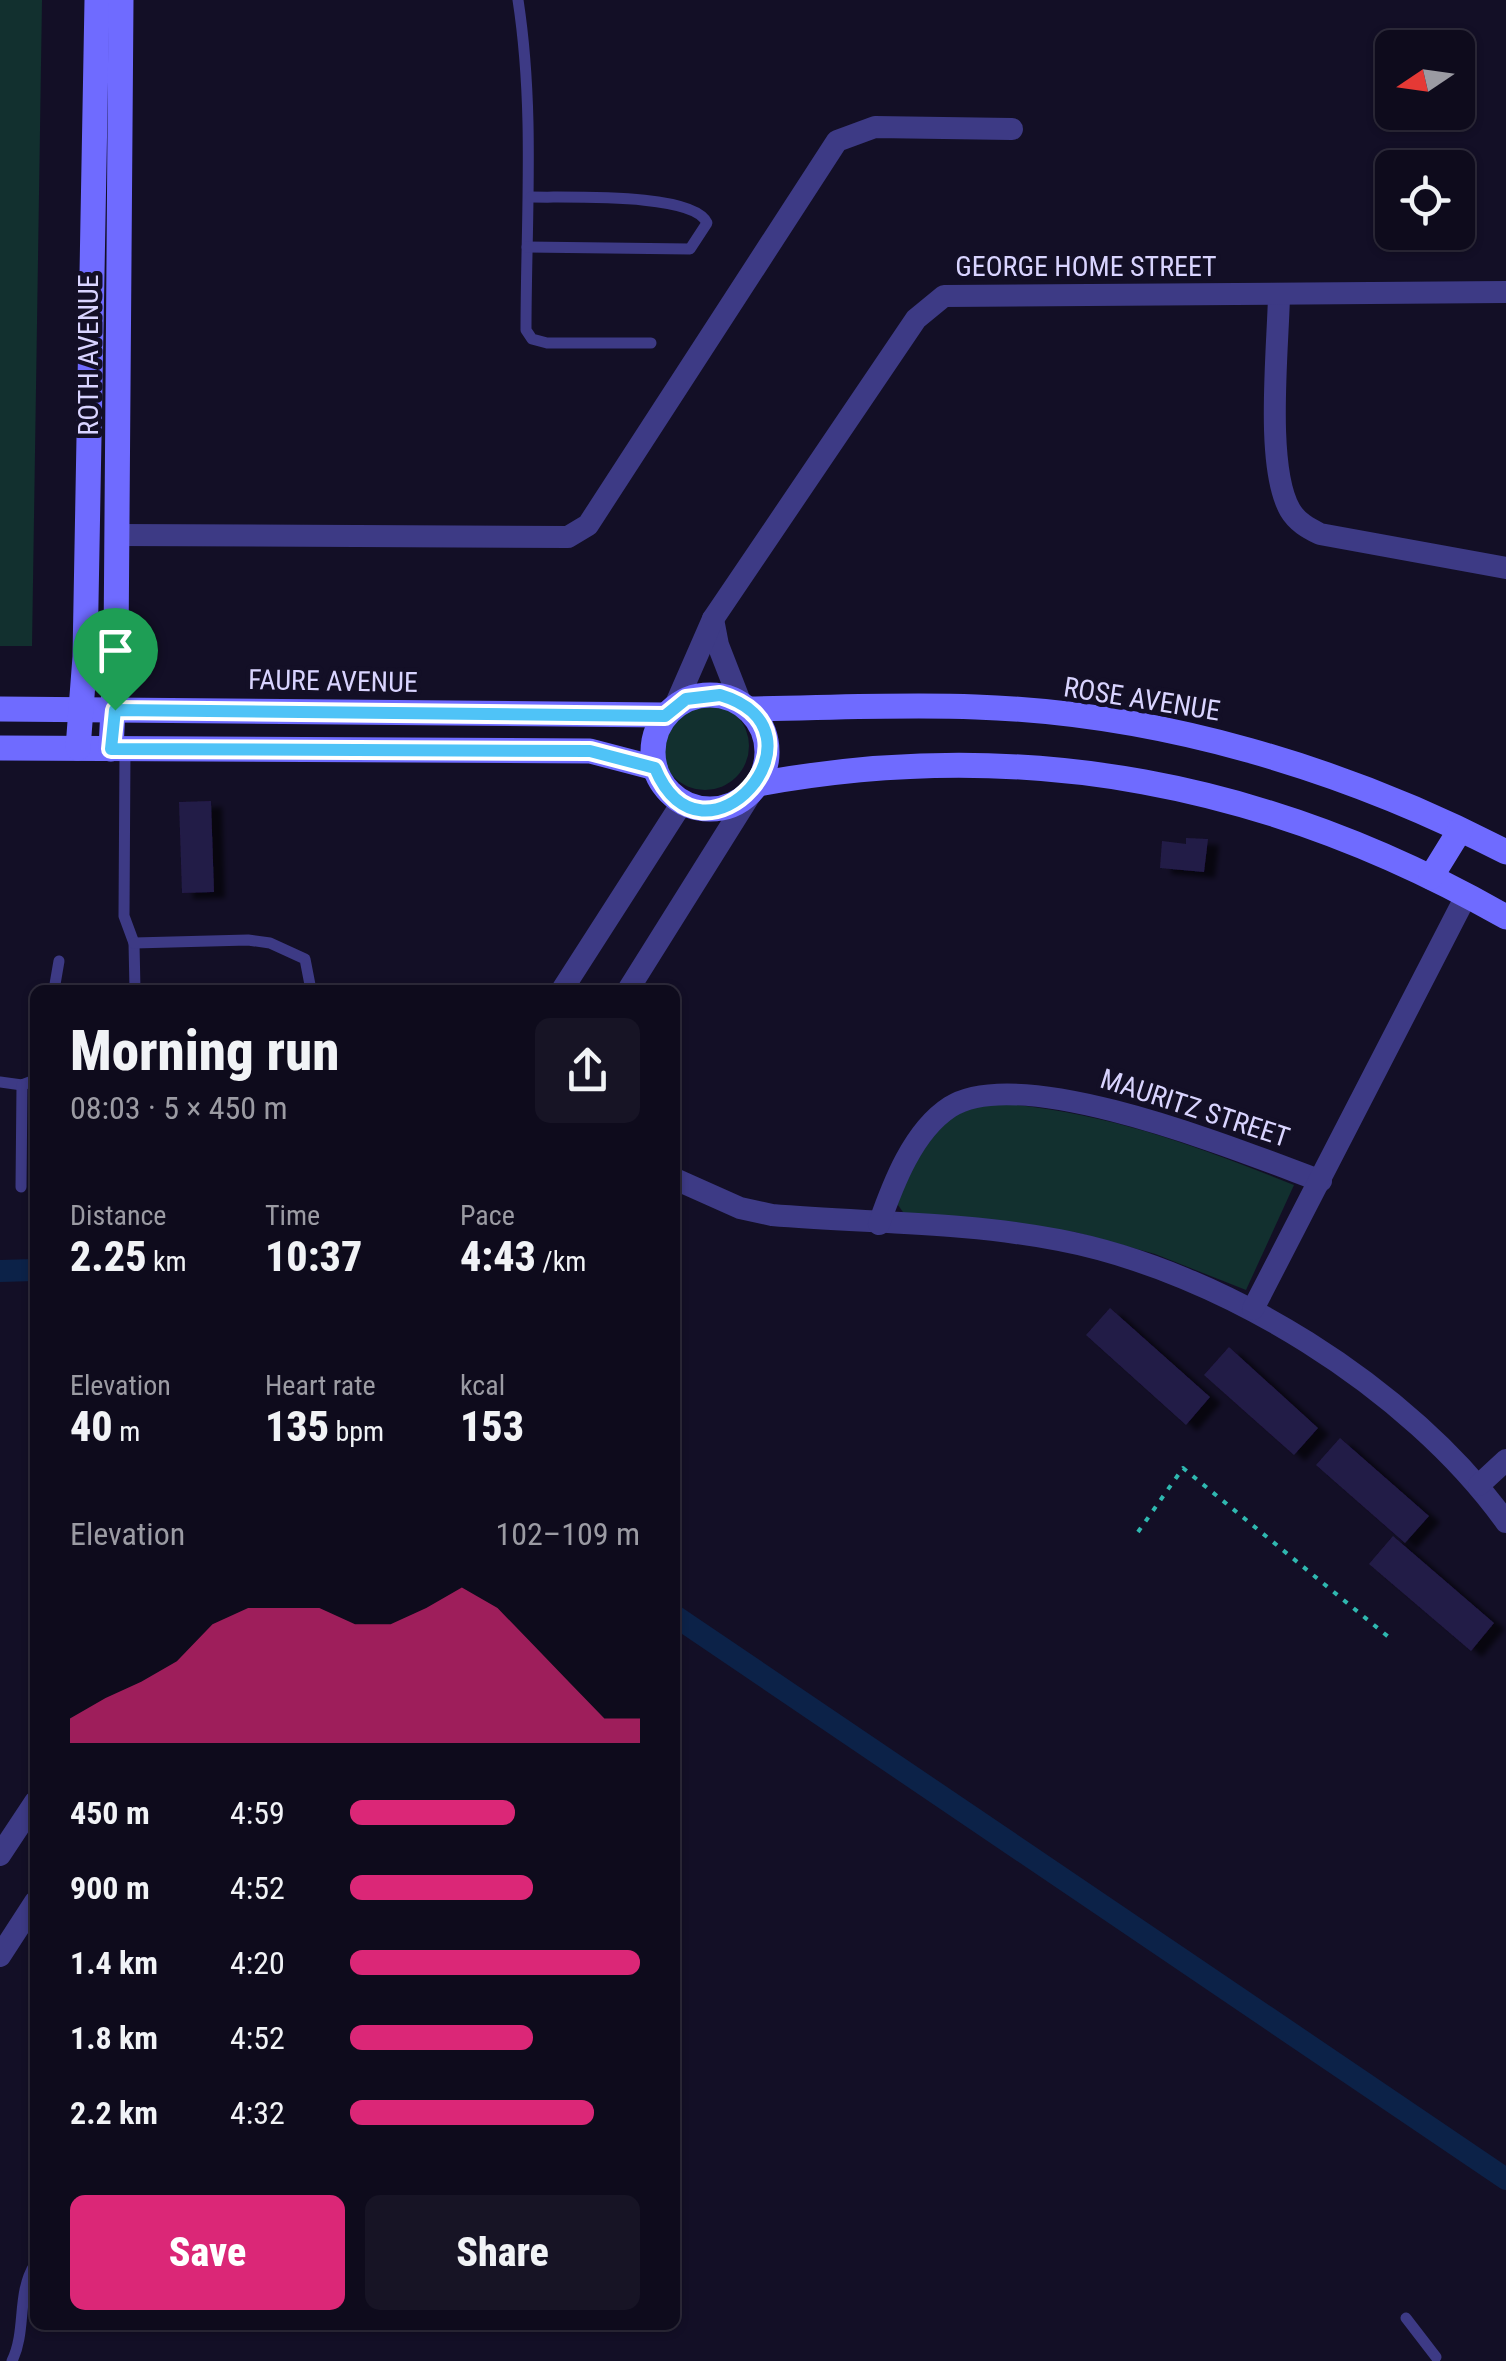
<!DOCTYPE html>
<meta charset="utf-8">
<style>
:root{--surface:#0e0b1c;--page:#171425;--text:#f1f3f6;--muted:#9b9ba3;--line:#2e2b3b;--accent:#db2777}
body{margin:0;font-family:"Roboto Condensed",sans-serif;background:var(--page);color:var(--text);height:100vh;display:flex;flex-direction:column;font-size:38px;white-space:nowrap}
*{box-sizing:border-box;margin:0}
p{font-size:32px;color:var(--muted)}
.icon{flex:none;width:55px;height:55px;fill:none;stroke:currentColor;stroke-width:2;stroke-linecap:round;stroke-linejoin:round}
.map{position:relative;flex:1;overflow:hidden}
.sheet{position:absolute;left:30px;top:985px;width:650px;height:1345px;display:flex;flex-direction:column;background:var(--surface);border-radius:15px;box-shadow:0 2px 8px #0004,0 0 0 2px var(--line)}
.sheet>*{flex:none}
.needle{width:65px;rotate:257deg}
.buttons{position:absolute;left:1375px;top:30px;display:grid;gap:20px}
.buttons a{display:grid;place-items:center;width:100px;height:100px;border-radius:15px;background:var(--surface);box-shadow:0 2px 8px #0004,0 0 0 2px var(--line);font-size:50px}
.pin{position:absolute;display:grid;place-items:center;width:85px;height:85px;color:#fff;margin:-102px -42px;border-radius:50% 50% 50% 0;rotate:-45deg;box-shadow:0 0 10px #0007}
.pin .icon{rotate:45deg}
.round{display:grid;place-items:center;flex:none;width:105px;height:105px;border-radius:15px;background:var(--page)}
.summary{display:flex;align-items:center;justify-content:space-between;height:170px;padding:0 40px}
h1{font-size:55px;font-weight:800;line-height:75px}
.figures{display:grid;grid-template-columns:repeat(3,1fr);gap:15px;height:170px;padding:10px 40px}
.figures div{display:grid;align-content:center}
.figures b{font-size:42px;font-weight:800}
.figures small{font-size:28px;font-weight:400}
.figures p{font-size:28px}
.chart{height:280px;padding:20px 40px}
.chart p{display:flex;justify-content:space-between}
.chart svg{width:100%;height:180px;margin-top:10px;fill:var(--accent);opacity:.7}
.action{display:flex;gap:20px;margin-top:auto;padding:20px 40px}
.action a{flex:1;height:115px;border-radius:15px;background:var(--accent);color:#fff;font-size:40px;font-weight:800;line-height:115px;text-align:center}
.action a+a{background:var(--page);color:var(--text)}
ul{padding:0 40px;list-style:none;font-size:32px}
li{display:grid;grid-template-columns:160px 120px 1fr;align-items:center;height:75px}
li i{height:25px;border-radius:12px;background:var(--accent)}
.map>svg:first-child{display:block}
</style>
<div class="map">
<svg width="1506" height="2361" viewBox="0 0 1506 2361">
<defs>
<filter id="shadow"><feDropShadow dx="11" dy="6" stdDeviation="2.5" flood-color="#0009"/></filter>
</defs>
<rect width="100%" height="100%" fill="#130f26"/>
<g fill="#12302f">
<path d="M0,0H42L32,646H0Z"/>
<circle cx="705" cy="746" r="44"/>
<path d="M975,1101C1096,1109 1182,1140 1294,1185L1246,1290L1155,1254L1075,1232L905,1215L898,1205L900,1184L952,1109Z"/>
</g>
<g fill="none" stroke-linecap="round" stroke-linejoin="round">
<g stroke="#0c2248" stroke-width="22">
<path d="M0,1271L35,1270"/>
<path d="M675,1616L1506,2179"/>
</g>
</g>
<g fill="#241b47" filter="url(#shadow)">
<path d="M211,801L214,892L182,893L179,802Z"/>
<path d="M1186,838L1208,839L1204,872L1160,868L1162,841L1186,844Z"/>
<path d="M1110,1308L1210,1397L1186,1425L1086,1335Z"/>
<path d="M1229,1347L1318,1428L1294,1455L1204,1375Z"/>
<path d="M1340,1438L1429,1516L1405,1543L1316,1465Z"/>
<path d="M1393,1536L1494,1623L1471,1651L1369,1564Z"/>
</g>
<g fill="none" stroke-linecap="round" stroke-linejoin="round">
<path stroke="#2fb8b0" stroke-width="4" stroke-dasharray="5 8" stroke-linecap="butt" d="M1138,1532L1183,1468L1391,1639"/>
<g stroke="#3d3a85" stroke-width="11">
<path d="M518,0C535,110 526,220 526,330L532,339L547,343H651"/>
<path d="M527,247L690,249L707,223C694,192 565,198 531,197"/>
<path d="M125,750L124,916L134,943L135,990"/>
<path d="M134,943L248,940L270,943L305,959L311,990"/>
<path d="M54,990L59,961"/>
<path d="M0,1082L22,1085L35,1080"/>
<path d="M21,1187L22,1085"/>
<path d="M1406,2318L1436,2357"/>
<path d="M12,2361C27,2330 16,2294 35,2264"/>
</g>
<g stroke="#3d3a85" stroke-width="22">
<path d="M1279,295C1278,349 1265,466 1290,510C1297,522 1308,528 1320,534L1506,568"/>
<path d="M117,535L568,537L588,525L837,141L875,127L1012,129"/>
<path d="M713,619L718,645L741,704"/>
<path d="M675,706L713,619L916,319L944,296L1506,292"/>
<path d="M562,990L682,803"/>
<path d="M628,990L752,792"/>
<path d="M675,1179L740,1208L772,1215C867,1223 966,1222 1059,1240C1222,1271 1410,1388 1506,1522"/>
<path d="M879,1224C893,1184 913,1131 950,1107C1022,1061 1245,1153 1321,1181"/>
<path d="M1253,1309L1466,896"/>
<path d="M1479,1485L1506,1460"/>
<path d="M0,1855L35,1802"/>
<path d="M0,1956L35,1902"/>
</g>
<g stroke="#6f6bff" stroke-width="25">
<circle cx="710" cy="752" r="57"/>
<path d="M0,709L665,715"/>
<path d="M748,709C824,708 900,704 976,707C1159,713 1344,768 1506,852"/>
<path d="M0,748L590,751L655,768"/>
<path d="M78,748L85,657L97,0"/>
<path d="M111,749L116,647L121,0"/>
<path d="M758,784C1024,735 1271,783 1506,917"/>
<path d="M1431,877L1460,830"/>
</g>
</g>
<g fill="none" stroke-linecap="round" stroke-linejoin="round">
<g stroke="#fff" stroke-width="20">
<path id="route" d="M720,695C839,730 703,884 655,768L590,751L111,749L115,710L665,716L686,699Z"/>
</g>
<use href="#route" stroke="#4fc3f7" stroke-width="12"/>
</g>
<g text-anchor="middle" dominant-baseline="central" stroke-width="9" stroke-linejoin="round" paint-order="stroke">
<g font-size="28" fill="#d9d4ff" stroke="#130f26">
<text x="1086" y="266">GEORGE HOME STREET</text>
<text transform="translate(88 355) rotate(-90)">ROTH AVENUE</text>
<text transform="translate(333 681) rotate(1)">FAURE AVENUE</text>
<text transform="translate(1142 699) rotate(9)">ROSE AVENUE</text>
<text transform="translate(1195 1108) rotate(18)">MAURITZ STREET</text>
</g>
</g>
</svg>
<div class="buttons">
<a><svg class="needle" viewBox="-14 -14 28 28"><path d="M0-13l5 13h-10z" fill="#e53935"/><path d="M0 13l5-13h-10z" fill="#9b9ba3"/></svg></a>
<a><svg class="icon" aria-label="locate" viewBox="0 0 24 24"><circle cx="12" cy="12" r="6"/><path d="M12 2v4M12 18v4M2 12h4M18 12h4"/></svg></a>
</div>
<div class="pin" style="left:115px;top:710px;background:#1e9e55"><svg class="icon" aria-label="arrive" viewBox="0 0 24 24"><path d="M6 21V4h12l-3 4 3 4H6"/></svg></div>
<section class="sheet">
<div class="summary"><div><h1>Morning run</h1><p>08:03 · 5 × 450 m</p></div><a class="round"><svg class="icon" aria-label="share" viewBox="0 0 24 24"><path d="M12 15V3M7 8l5-5 5 5M5 13v7h14v-7"/></svg></a></div>
<div class="figures">
<div><p>Distance</p><b>2.25<small> km</small></b></div>
<div><p>Time</p><b>10:37</b></div>
<div><p>Pace</p><b>4:43<small> /km</small></b></div>
</div>
<div class="figures">
<div><p>Elevation</p><b>40<small> m</small></b></div>
<div><p>Heart rate</p><b>135<small> bpm</small></b></div>
<div><p>kcal</p><b>153</b></div>
</div>
<div class="chart"><p><span>Elevation</span>102–109 m</p>
<svg viewBox="0 0 160 44" preserveAspectRatio="none"><path d="M0 44V38L10 33L20 29L30 24L40 15L50 11L60 11L70 11L80 15L90 15L100 11L110 6L120 11L130 20L140 29L150 38L160 38V44z"/></svg>
</div>
<ul>
<li><b>450 m</b>4:59<i style="width:57%"></i></li>
<li><b>900 m</b>4:52<i style="width:63%"></i></li>
<li><b>1.4 km</b>4:20<i style="width:100%"></i></li>
<li><b>1.8 km</b>4:52<i style="width:63%"></i></li>
<li><b>2.2 km</b>4:32<i style="width:84%"></i></li>
</ul>
<div class="action"><a>Save</a><a>Share</a></div>
</section>
</div>
